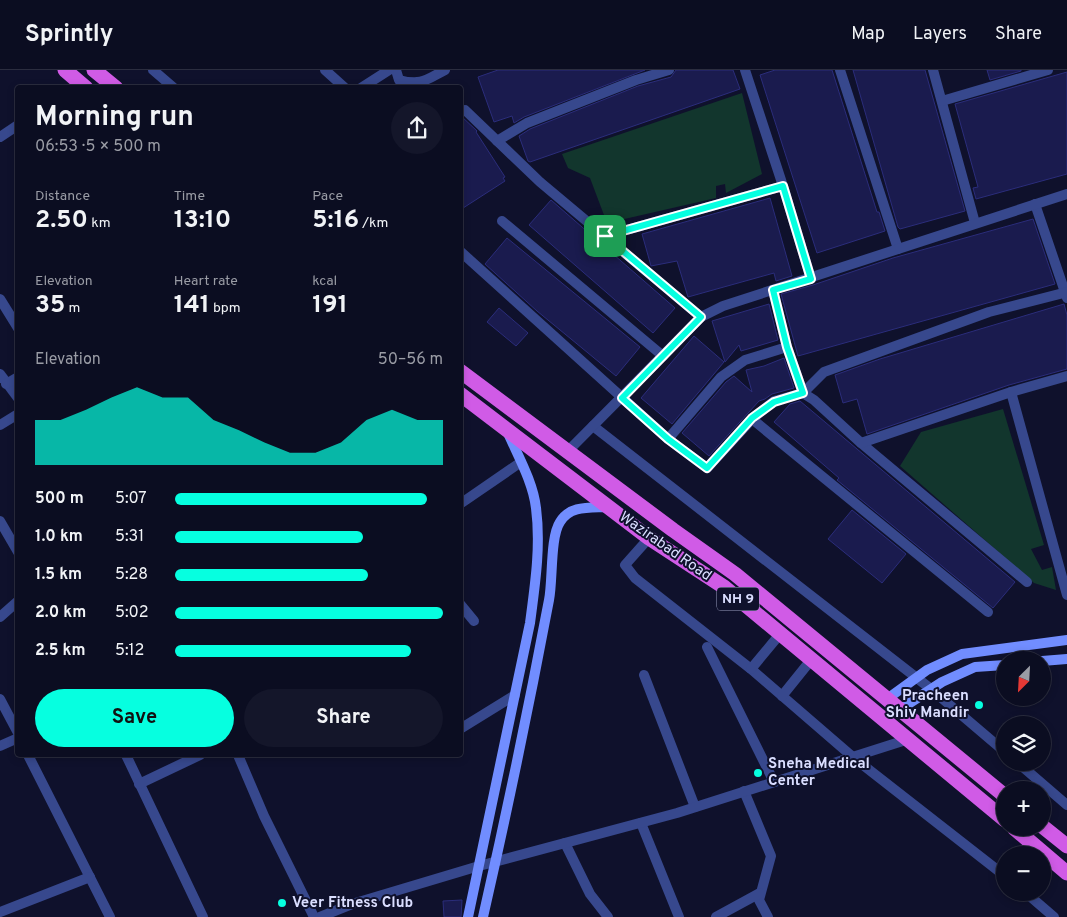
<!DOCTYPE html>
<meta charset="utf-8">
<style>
:root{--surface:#0b0d21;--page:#14162a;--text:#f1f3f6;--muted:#9a9ca5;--line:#2b2d3f;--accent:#06ffe0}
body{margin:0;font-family:Overpass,sans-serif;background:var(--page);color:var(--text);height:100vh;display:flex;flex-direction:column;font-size:19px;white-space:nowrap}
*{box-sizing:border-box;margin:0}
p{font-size:16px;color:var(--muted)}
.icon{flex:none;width:28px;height:28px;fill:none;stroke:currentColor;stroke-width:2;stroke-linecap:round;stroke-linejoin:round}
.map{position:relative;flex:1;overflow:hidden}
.drawer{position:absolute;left:15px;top:15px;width:448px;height:672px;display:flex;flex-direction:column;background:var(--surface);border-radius:5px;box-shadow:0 2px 8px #0003,0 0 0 1px var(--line)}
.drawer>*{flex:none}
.needle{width:32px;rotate:204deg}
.fabs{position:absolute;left:996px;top:581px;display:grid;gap:10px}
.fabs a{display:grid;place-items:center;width:55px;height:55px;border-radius:50%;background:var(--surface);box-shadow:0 2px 8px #0003,0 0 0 1px var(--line);font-size:25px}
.pin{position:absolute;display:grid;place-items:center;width:42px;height:42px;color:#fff;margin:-21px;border-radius:10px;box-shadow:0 2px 8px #0006}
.round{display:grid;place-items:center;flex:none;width:52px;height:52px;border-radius:26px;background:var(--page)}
.overview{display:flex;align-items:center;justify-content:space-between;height:85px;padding:0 20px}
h1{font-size:28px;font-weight:700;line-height:38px}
.stats{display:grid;grid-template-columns:repeat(3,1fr);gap:8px;height:85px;padding:5px 20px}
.stats div{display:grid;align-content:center}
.stats b{font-size:25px;font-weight:700}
.stats small{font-size:14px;font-weight:400}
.stats p{font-size:14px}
.chart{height:140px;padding:10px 20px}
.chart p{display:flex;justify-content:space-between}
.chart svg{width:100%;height:90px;margin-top:5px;fill:var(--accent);opacity:.7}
.primary-button{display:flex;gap:10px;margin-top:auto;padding:10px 20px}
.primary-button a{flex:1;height:58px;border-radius:30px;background:var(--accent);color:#111;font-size:20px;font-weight:700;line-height:58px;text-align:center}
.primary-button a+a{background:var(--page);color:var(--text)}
ul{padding:0 20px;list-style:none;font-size:16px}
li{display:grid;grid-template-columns:80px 60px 1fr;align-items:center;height:38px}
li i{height:12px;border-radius:6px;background:var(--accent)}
header{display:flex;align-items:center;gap:30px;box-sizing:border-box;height:70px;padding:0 25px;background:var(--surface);border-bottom:1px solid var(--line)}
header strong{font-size:24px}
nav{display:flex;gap:28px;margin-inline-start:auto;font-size:18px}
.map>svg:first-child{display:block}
</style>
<header>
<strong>Sprintly</strong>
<nav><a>Map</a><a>Layers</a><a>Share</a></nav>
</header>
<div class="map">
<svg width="1067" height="847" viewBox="0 0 1067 847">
<rect width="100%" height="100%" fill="#0f112c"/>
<g fill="#12362d">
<path d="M742,23L762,104L726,123L725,114L716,116V128L607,153L590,108L568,98L562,84Z"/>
<path d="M1003,339L1044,475L1031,479L1042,500L1052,497L1056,520L1034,513L900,396L921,362Z"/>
</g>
<g fill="#1a1b4e" stroke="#2b2d7b">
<path d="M498,0H645L524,47L514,53L512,46L494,52L478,7Z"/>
<path d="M676,0H733L740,19L530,92L528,91L519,66L530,59L638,16L671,7Z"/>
<path d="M775,0H832L877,142H879L885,161L817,183L760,5Z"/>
<path d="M853,0H925L965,141L900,159L898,157Z"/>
<path d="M987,0H1021V1L990,10Z"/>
<path d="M1067,2V104L976,129L973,118L978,117L955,34Z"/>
<path d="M460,45L477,61L476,62L505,107L503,108L505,111L460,140Z"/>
<path d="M770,128L792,206L776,211L774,203L688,227L677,191L651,196L642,164Z"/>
<path d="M551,130L675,238L653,263L529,155Z"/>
<path d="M1033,149L1055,214L798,286L781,224L813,215L893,188Z"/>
<path d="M507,168L640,277L616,306L537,241L485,194Z"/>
<path d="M769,234L778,270L741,281L739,275L725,292L712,251Z"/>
<path d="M1064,234L1067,245V299L1009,315L867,364L857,329L843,333L835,305L880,289Z"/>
<path d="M499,238L528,263L516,276L487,252Z"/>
<path d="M694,266L724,292L672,354L641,328Z"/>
<path d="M784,288L794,318L772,324L765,329L759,331L709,386L682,363L726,312L734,306L752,322L746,300L764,296Z"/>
<path d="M800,331L1015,512L993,538L848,419L837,410L839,408L774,352L790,334Z"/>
<path d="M852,440L906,484L882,513L828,469Z"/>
<path d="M462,830L461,847H444L443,831Z"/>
</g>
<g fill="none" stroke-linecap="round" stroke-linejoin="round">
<g stroke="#37488d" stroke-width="10">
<path d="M153,0L174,18"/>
<path d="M325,0L345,18"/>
<path d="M396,0L399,10C421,16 426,10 445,0"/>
<path d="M745,0L783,116L811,209"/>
<path d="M840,0L898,179"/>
<path d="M933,0L975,153"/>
<path d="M361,18L389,0"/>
<path d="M942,31L1048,0"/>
<path d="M465,40L540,112L701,247"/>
<path d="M0,67L18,55"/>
<path d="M497,71L527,53L636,10L669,0"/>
<path d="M1035,134L1067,228"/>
<path d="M502,151L663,286"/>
<path d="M605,166L783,116"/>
<path d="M461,182L668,369L707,398L752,349L774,331L803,323L824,302L989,242L1067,222"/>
<path d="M773,220L787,277L803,323L814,330L861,373L1027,512"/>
<path d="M0,229L18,258"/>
<path d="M0,304L18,328"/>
<path d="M6,314L18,307"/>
<path d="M1011,322L1067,525"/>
<path d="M752,349L988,542"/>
<path d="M0,355L18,344"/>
<path d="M593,356L931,619L1005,682"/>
<path d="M668,369L721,307L745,290L787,277"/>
<path d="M861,373L1011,322L1067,306"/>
<path d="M460,434L521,392"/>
<path d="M0,451L18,482"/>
<path d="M649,468L625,495L635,508L751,599L854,688L1005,806"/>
<path d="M460,534L474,551"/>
<path d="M0,547L18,531"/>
<path d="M707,577L774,712"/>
<path d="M751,599L780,564"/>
<path d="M644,605L695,737"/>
<path d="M782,626L811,590"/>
<path d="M0,629L18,663"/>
<path d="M460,659L515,625"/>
<path d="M0,676L18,668"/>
<path d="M28,685L110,847"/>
<path d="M126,685L203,847"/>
<path d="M238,685L264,746L314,847"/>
<path d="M1017,692L1067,735"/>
<path d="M139,714L200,685"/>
<path d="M744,721L771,786L759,830L768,847"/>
<path d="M641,753L679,847"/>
<path d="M565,773L590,824L608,847"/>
<path d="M1025,822L1054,847"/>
<path d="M0,842L90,807"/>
<path d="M320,847L352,834L479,796L677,743L909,669"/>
<path d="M716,847L760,823"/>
</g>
<path stroke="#37488d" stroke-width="10" d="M568,381L701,247L723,236L1067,124"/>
<g stroke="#718dff" stroke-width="10">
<path d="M1042,591L1067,589"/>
<path d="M887,629L927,600L962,584L1067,570"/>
<path d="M899,640L942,612L975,597L1005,595"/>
<path d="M468,847L530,553C535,515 541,476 536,438C533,412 518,386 508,363"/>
<path d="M483,847C507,742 529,636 549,530C553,510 550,467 560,452C570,435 590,438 608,437"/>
</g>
<g stroke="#d05be6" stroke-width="15">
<path d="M65,0L86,18"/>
<path d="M94,0L116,18"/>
<path d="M460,301L673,460L735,504L1005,726"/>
<path d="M460,324L649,468L724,517L1005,750"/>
<path d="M1042,756L1067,776"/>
<path d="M1014,758L1067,803"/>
</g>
</g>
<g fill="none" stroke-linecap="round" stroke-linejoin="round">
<g stroke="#fff" stroke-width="10">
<path id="route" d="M783,116L811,209L773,220L787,277L803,323L774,332L752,348L707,398L668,369L622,328L701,247L605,166Z"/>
</g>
<use href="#route" stroke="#06ffe0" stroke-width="6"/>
</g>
<g fill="#06ffe0" stroke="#0f112c" stroke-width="2">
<circle cx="979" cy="635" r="5"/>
<circle cx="758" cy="703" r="5"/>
<circle cx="282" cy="833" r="5"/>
</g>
<g text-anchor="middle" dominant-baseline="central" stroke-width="4" stroke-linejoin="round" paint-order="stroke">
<rect fill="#0f112c" stroke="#9da0c0" stroke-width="1" x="717" y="517.5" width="42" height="23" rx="4"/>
<g font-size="14" font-weight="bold" fill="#dadeff">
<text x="738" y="529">NH 9</text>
</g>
<g font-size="15" fill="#dadeff" stroke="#0f112c">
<text transform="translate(665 477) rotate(35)">Wazirabad Road</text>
</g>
<g font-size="15" font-weight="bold" fill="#dadeff" stroke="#0f112c" text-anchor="start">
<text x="969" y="626" text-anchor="end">Pracheen<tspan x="969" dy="17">Shiv Mandir</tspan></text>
<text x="768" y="694">Sneha Medical<tspan x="768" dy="17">Center</tspan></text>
<text x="292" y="833">Veer Fitness Club</text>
</g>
</g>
</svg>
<div class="fabs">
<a><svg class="needle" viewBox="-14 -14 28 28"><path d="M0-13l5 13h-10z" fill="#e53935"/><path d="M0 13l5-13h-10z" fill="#9a9ca5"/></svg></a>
<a><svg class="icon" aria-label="layers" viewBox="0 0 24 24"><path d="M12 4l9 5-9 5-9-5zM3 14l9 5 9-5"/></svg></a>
<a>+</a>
<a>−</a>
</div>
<div class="pin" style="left:605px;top:166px;background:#1e9e55"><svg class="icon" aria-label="arrive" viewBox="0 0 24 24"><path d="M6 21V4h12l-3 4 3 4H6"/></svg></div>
<section class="drawer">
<div class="overview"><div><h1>Morning run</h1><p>06:53 · 5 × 500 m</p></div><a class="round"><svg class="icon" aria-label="share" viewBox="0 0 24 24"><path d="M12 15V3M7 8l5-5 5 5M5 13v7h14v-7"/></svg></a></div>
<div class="stats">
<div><p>Distance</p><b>2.50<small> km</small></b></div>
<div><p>Time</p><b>13:10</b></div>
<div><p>Pace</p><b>5:16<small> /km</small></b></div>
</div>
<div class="stats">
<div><p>Elevation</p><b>35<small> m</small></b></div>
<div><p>Heart rate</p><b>141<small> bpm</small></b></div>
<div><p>kcal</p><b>191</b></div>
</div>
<div class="chart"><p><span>Elevation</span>50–56 m</p>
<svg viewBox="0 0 160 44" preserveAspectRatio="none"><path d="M0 44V22L10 22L20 17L30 11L40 6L50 11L60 11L70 22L80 27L90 33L100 38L110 38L120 33L130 22L140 17L150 22L160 22V44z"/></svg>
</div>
<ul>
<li><b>500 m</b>5:07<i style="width:94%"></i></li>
<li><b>1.0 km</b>5:31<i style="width:70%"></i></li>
<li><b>1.5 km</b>5:28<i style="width:72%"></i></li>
<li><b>2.0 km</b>5:02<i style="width:100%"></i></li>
<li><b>2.5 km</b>5:12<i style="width:88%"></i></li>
</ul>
<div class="primary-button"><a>Save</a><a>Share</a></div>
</section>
</div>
